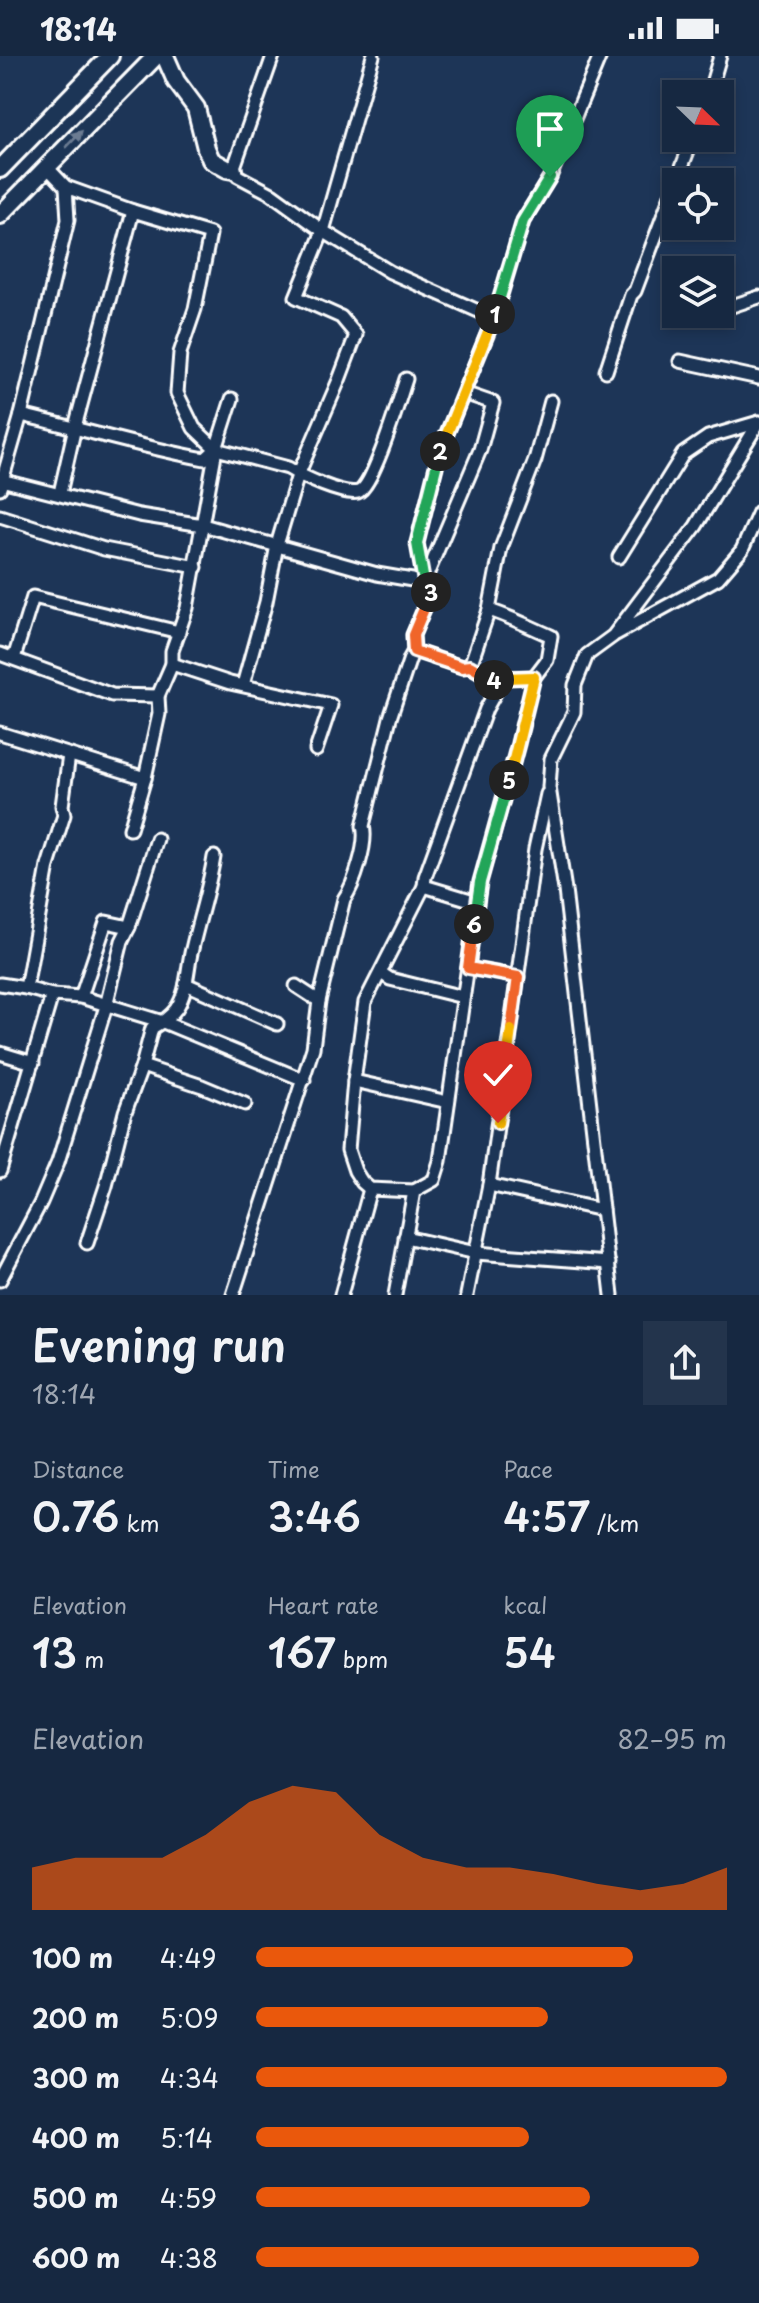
<!DOCTYPE html>
<meta charset="utf-8">
<style>
:root{--surface:#162841;--page:#23344c;--text:#f1f3f6;--muted:#9ea6b1;--line:#35445a;--accent:#ea580c}
body{margin:0;font-family:"Playpen Sans",sans-serif;background:var(--page);color:var(--text);height:100vh;display:flex;flex-direction:column;font-size:30px;white-space:nowrap}
*{box-sizing:border-box;margin:0}
p{font-size:26px;color:var(--muted)}
.icon{flex:none;width:44px;height:44px;fill:none;stroke:currentColor;stroke-width:2;stroke-linecap:round;stroke-linejoin:round}
.map{position:relative;height:1239px;overflow:hidden}
.drawer{display:flex;flex-direction:column;background:var(--surface);flex:1}
.drawer>*{flex:none}
.needle{width:52px;rotate:113deg}
.fabs{position:absolute;left:662px;top:24px;display:grid;gap:16px}
.fabs a{display:grid;place-items:center;width:72px;height:72px;border-radius:0px;background:var(--surface);box-shadow:0 4px 12px #0003,0 0 0 2px var(--line);font-size:40px}
.pin{position:absolute;display:grid;place-items:center;width:68px;height:68px;color:#fff;margin:-82px -34px;border-radius:50% 50% 50% 0;rotate:-45deg;box-shadow:0 0 8px #0007}
.pin .icon{rotate:45deg}
.km{position:absolute;width:40px;height:40px;margin:-20px;border-radius:50%;background:#222;color:#fff;font-size:22px;line-height:40px;text-align:center}
.round{display:grid;place-items:center;flex:none;width:84px;height:84px;border-radius:0px;background:var(--page)}
.head{display:flex;align-items:center;justify-content:space-between;height:136px;padding:0 32px}
h1{font-size:44px;font-weight:600;line-height:60px}
.metrics{display:grid;grid-template-columns:repeat(3,1fr);gap:12px;height:136px;padding:8px 32px}
.metrics div{display:grid;align-content:center}
.metrics b{font-size:40px;font-weight:600}
.metrics small{font-size:22px;font-weight:400}
.metrics p{font-size:22px}
.chart{height:224px;padding:16px 32px}
.chart p{display:flex;justify-content:space-between}
.chart svg{width:100%;height:144px;margin-top:8px;fill:var(--accent);opacity:.7}
ul{padding:0 32px;list-style:none;font-size:26px}
li{display:grid;grid-template-columns:128px 96px 1fr;align-items:center;height:60px}
li i{height:20px;border-radius:10px;background:var(--accent)}
.status{display:flex;justify-content:space-between;align-items:center;height:56px;padding:0 40px;background:var(--surface);direction:ltr}
.status svg{height:22px;fill:currentColor}
.map>svg:first-child{display:block}
</style>
<div class="status"><b>18:14</b><svg viewBox="0 0 49 12"><path d="M0 12V9h3v3zM5 12V6h3v6zM10 12V3h3v9zM15 12V0h3v12zM26 1h20v11H26zM47 4h2v5h-2z"/></svg></div>
<div class="map">
<svg width="759" height="1239" viewBox="0 0 759 1239">
<rect width="100%" height="100%" fill="#1d3557"/>
<filter id="ink" filterUnits="userSpaceOnUse"><feTurbulence type="fractalNoise" baseFrequency=".0125" numOctaves="2"/><feDisplacementMap in="SourceGraphic" scale="16" xChannelSelector="R" yChannelSelector="G"/><feConvolveMatrix kernelMatrix="1 2 1 2 8 2 1 2 1" color-interpolation-filters="sRGB"/></filter>
<g filter="url(#ink)">
<g fill="none" stroke-linecap="round" stroke-linejoin="round">
<g stroke="#fff" stroke-width="17">
<g id="street">
<path d="M273,0L233,114L238,120L272,138L323,175L390,216L494,262"/>
<path d="M709,38L720,0"/>
<path d="M47,111L66,131L133,155L210,178L195,253L180,297L177,337L194,372L216,393"/>
<path d="M676,126L693,82"/>
<path d="M720,254L759,241"/>
<path d="M700,261L708,258"/>
<path d="M680,305L759,322"/>
<path d="M606,315L631,239L635,235L676,126"/>
<path d="M21,359C83,373 143,392 205,403L216,393L288,412C301,420 343,440 358,436C373,432 400,341 406,323"/>
<path d="M1,424L139,459L203,469L377,518L424,526L480,394L493,347L464,337"/>
<path d="M0,432L21,359L68,164L66,131"/>
<path d="M60,437L75,371L133,155"/>
<path d="M0,460L104,493L196,511"/>
<path d="M619,501L683,398L708,381L759,366"/>
<path d="M489,554C511,561 530,571 551,580L547,604L534,621L518,688L480,826L440,1105L434,1124L414,1135L370,1133L362,1126L355,1115L348,1094L354,1025L365,946L424,830L425,821L486,653L496,635L497,626"/>
<path d="M616,578L718,522L742,494L759,456"/>
<path d="M414,595L462,611L470,610L497,626L504,622L534,621"/>
<path d="M0,598L112,639L158,640"/>
<path d="M14,602L33,541L179,576"/>
<path d="M172,608L230,627L331,649L316,694"/>
<path d="M470,610L489,554L501,492L535,404L551,345"/>
<path d="M243,629L266,546L277,489L298,419L339,324L356,279L341,261L296,241L323,175L373,0"/>
<path d="M0,677L145,722"/>
<path d="M130,773L145,722L159,658L158,640L172,608V595L187,552L216,393L232,343"/>
<path d="M424,830L477,846"/>
<path d="M468,912L518,921"/>
<path d="M381,917L390,923L463,941"/>
<path d="M0,928L26,932L52,939L81,941L163,966L304,1024"/>
<path d="M186,928L277,968"/>
<path d="M296,930L319,945"/>
<path d="M26,932L48,810L64,759L62,750L69,699"/>
<path d="M81,941L106,866L129,871"/>
<path d="M0,997L33,1007"/>
<path d="M142,1010L202,1030L245,1048"/>
<path d="M354,1025L448,1046"/>
<path d="M0,1115L52,939"/>
<path d="M489,1129L602,1154"/>
<path d="M405,1181L476,1197L609,1207"/>
<path d="M87,1187L106,1130L125,1056L142,1010L152,972C161,967 170,961 176,953C188,936 187,912 192,893C199,862 209,833 214,801"/>
<path d="M0,1224L41,1146L58,1106L106,950L122,885L129,871L157,783"/>
<path d="M233,1239L313,992L319,945L344,843C354,829 368,787 363,770L390,662L410,602L414,595L413,579L432,534L424,526L417,487L440,394L494,262L523,165L550,121L600,0"/>
<path d="M341,1239L370,1133"/>
<path d="M395,1239L414,1135"/>
<path d="M467,1239L489,1129L535,793L547,738"/>
<path d="M612,1239L565,834L549,731L551,703L574,656L575,629L587,599L613,580L696,470L759,366"/>
</g>
</g>
<g stroke="#fff" stroke-width="22">
<g id="secondary">
<path d="M165,0L176,25L196,52L206,92L211,104L227,113L233,114"/>
<path d="M0,113L110,0"/>
<path d="M0,159L156,0"/>
</g>
</g>
<use href="#street" stroke="#1d3557" stroke-width="11"/>
<use href="#secondary" stroke="#1d3557" stroke-width="16"/>
</g>
<defs><path id="oneway-solid" d="M-6-.8H1V-3.2L6.5 0L1 3.2V.8H-6Z" transform="scale(2)"/></defs>
<use fill="#6c7c92" href="#oneway-solid" transform="translate(74 83) rotate(-46)"/>
</g>
<g fill="none" stroke-linecap="round" stroke-linejoin="round" filter="url(#ink)">
<g stroke="#fff" stroke-width="16">
<path id="split-1" d="M495,258L523,165L550,121"/>
</g>
<g stroke="#fff" stroke-width="16">
<path id="split-2" d="M440,395L495,258"/>
</g>
<g stroke="#fff" stroke-width="16">
<path id="split-3" d="M431,536L429,529L424,526L417,487L440,395"/>
</g>
<g stroke="#fff" stroke-width="16">
<path id="split-4" d="M431,536L413,579L414,595L462,611L470,610L494,624"/>
</g>
<g stroke="#fff" stroke-width="16">
<path id="split-5" d="M494,624L497,626L504,622L534,621L509,724"/>
</g>
<g stroke="#fff" stroke-width="16">
<path id="split-6" d="M474,868L480,826L509,724"/>
</g>
<g stroke="#fff" stroke-width="16">
<path id="split-7" d="M474,868L468,912L518,921L511,974"/>
</g>
<g stroke="#fff" stroke-width="16">
<path id="split-8" d="M498,1067L511,974"/>
</g>
<use href="#split-1" stroke="#22a559" stroke-width="10"/>
<use href="#split-2" stroke="#f5b400" stroke-width="10"/>
<use href="#split-3" stroke="#22a559" stroke-width="10"/>
<use href="#split-4" stroke="#f0652b" stroke-width="10"/>
<use href="#split-5" stroke="#f5b400" stroke-width="10"/>
<use href="#split-6" stroke="#22a559" stroke-width="10"/>
<use href="#split-7" stroke="#f0652b" stroke-width="10"/>
<use href="#split-8" stroke="#f5b400" stroke-width="10"/>
</g>
</svg>
<div class="fabs">
<a><svg class="needle" viewBox="-14 -14 28 28"><path d="M0-13l5 13h-10z" fill="#e53935"/><path d="M0 13l5-13h-10z" fill="#9ea6b1"/></svg></a>
<a><svg class="icon" aria-label="locate" viewBox="0 0 24 24"><circle cx="12" cy="12" r="6"/><path d="M12 2v4M12 18v4M2 12h4M18 12h4"/></svg></a>
<a><svg class="icon" aria-label="layers" viewBox="0 0 24 24"><path d="M12 4l9 5-9 5-9-5zM3 14l9 5 9-5"/></svg></a>
</div>
<div class="pin" style="left:550px;top:121px;background:#1e9e55"><svg class="icon" aria-label="arrive" viewBox="0 0 24 24"><path d="M6 21V4h12l-3 4 3 4H6"/></svg></div>
<div class="pin" style="left:498px;top:1067px;background:#d93025"><svg class="icon" aria-label="check" viewBox="0 0 24 24"><path d="M5 12l5 5 9-10"/></svg></div>
<b class="km" style="left:495px;top:258px">1</b>
<b class="km" style="left:440px;top:395px">2</b>
<b class="km" style="left:431px;top:536px">3</b>
<b class="km" style="left:494px;top:624px">4</b>
<b class="km" style="left:509px;top:724px">5</b>
<b class="km" style="left:474px;top:868px">6</b>
</div>
<section class="drawer">
<div class="head"><div><h1>Evening run</h1><p>18:14</p></div><a class="round"><svg class="icon" aria-label="share" viewBox="0 0 24 24"><path d="M12 15V3M7 8l5-5 5 5M5 13v7h14v-7"/></svg></a></div>
<div class="metrics">
<div><p>Distance</p><b>0.76<small> km</small></b></div>
<div><p>Time</p><b>3:46</b></div>
<div><p>Pace</p><b>4:57<small> /km</small></b></div>
</div>
<div class="metrics">
<div><p>Elevation</p><b>13<small> m</small></b></div>
<div><p>Heart rate</p><b>167<small> bpm</small></b></div>
<div><p>kcal</p><b>54</b></div>
</div>
<div class="chart"><p><span>Elevation</span>82–95 m</p>
<svg viewBox="0 0 160 44" preserveAspectRatio="none"><path d="M0 44V31L10 28L20 28L30 28L40 21L50 11L60 6L70 8L80 21L90 28L100 31L110 31L120 33L130 36L140 38L150 36L160 31V44z"/></svg>
</div>
<ul>
<li><b>100 m</b>4:49<i style="width:80%"></i></li>
<li><b>200 m</b>5:09<i style="width:62%"></i></li>
<li><b>300 m</b>4:34<i style="width:100%"></i></li>
<li><b>400 m</b>5:14<i style="width:58%"></i></li>
<li><b>500 m</b>4:59<i style="width:71%"></i></li>
<li><b>600 m</b>4:38<i style="width:94%"></i></li>
</ul>
</section>
